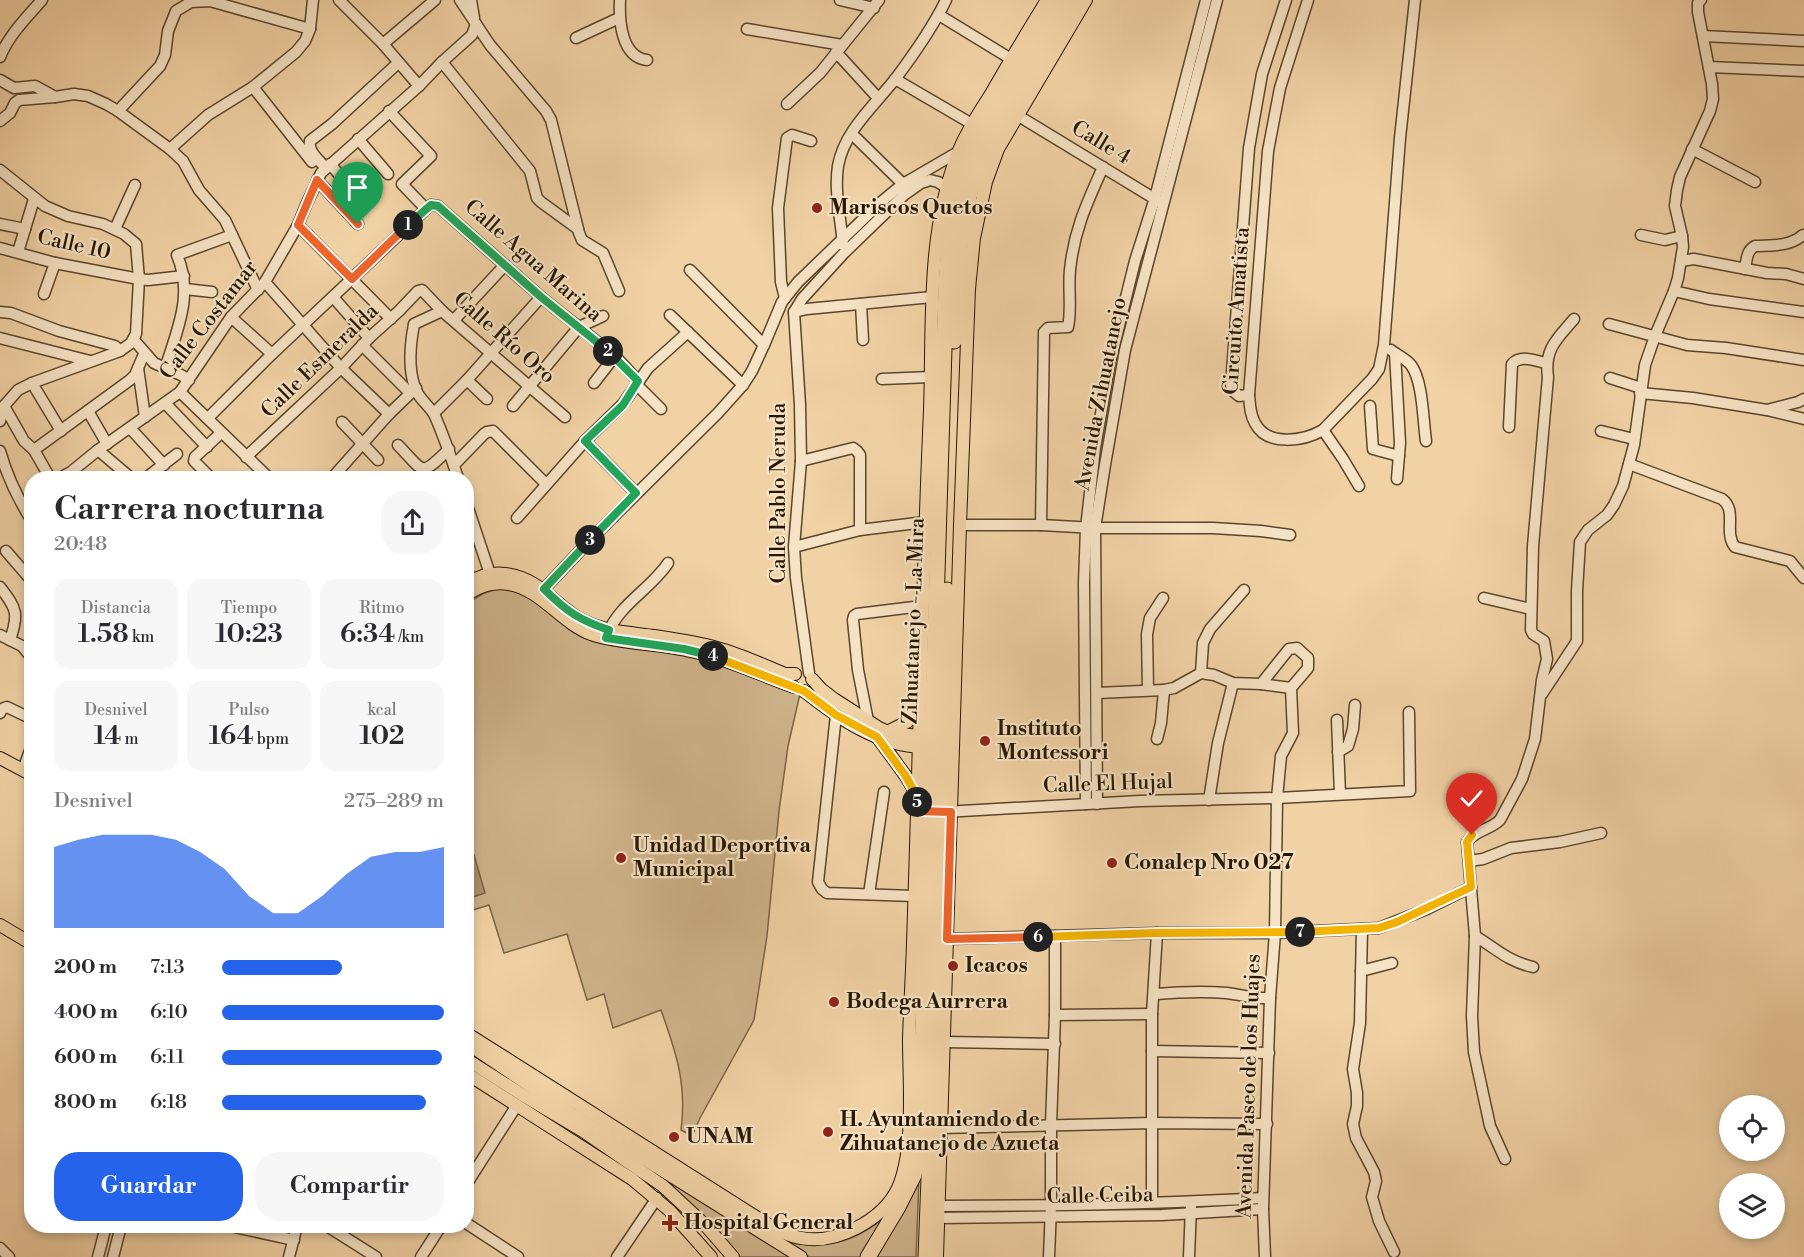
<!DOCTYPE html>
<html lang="es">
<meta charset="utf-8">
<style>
:root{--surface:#fff;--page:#f7f7f7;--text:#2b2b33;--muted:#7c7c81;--accent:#2563eb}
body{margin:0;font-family:"Libre Bodoni",serif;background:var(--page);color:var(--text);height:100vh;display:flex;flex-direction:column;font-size:22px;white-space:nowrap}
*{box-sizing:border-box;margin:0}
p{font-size:20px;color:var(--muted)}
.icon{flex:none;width:33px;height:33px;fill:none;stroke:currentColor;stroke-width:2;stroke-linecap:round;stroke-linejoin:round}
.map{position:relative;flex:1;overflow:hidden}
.side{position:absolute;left:24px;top:471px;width:450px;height:762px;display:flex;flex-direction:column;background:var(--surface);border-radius:24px;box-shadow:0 3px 9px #0003}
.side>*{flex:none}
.fabs{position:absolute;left:1719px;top:1095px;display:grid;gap:12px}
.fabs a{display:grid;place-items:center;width:66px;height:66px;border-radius:50%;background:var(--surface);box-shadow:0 3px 9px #0003;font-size:30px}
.pin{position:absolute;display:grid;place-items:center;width:51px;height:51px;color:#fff;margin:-62px -26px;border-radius:50% 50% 50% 0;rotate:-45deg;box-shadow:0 0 6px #0007}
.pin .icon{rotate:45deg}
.km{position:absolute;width:30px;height:30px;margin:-15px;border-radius:50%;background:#222;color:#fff;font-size:16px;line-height:30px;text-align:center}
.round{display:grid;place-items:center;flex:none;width:63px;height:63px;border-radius:24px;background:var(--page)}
.summary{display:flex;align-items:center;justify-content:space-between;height:102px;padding:0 30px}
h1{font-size:33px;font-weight:600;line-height:45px}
.figures{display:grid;grid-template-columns:repeat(3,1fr);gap:9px;height:102px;padding:6px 30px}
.figures div{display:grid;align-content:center;border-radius:15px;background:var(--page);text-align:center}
.figures b{font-size:26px;font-weight:600}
.figures small{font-size:16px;font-weight:400}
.figures p{font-size:16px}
.chart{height:168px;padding:12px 30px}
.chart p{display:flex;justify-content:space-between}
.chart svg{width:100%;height:108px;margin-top:6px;fill:var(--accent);opacity:.7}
.cta{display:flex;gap:12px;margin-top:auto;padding:12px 30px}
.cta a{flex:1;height:69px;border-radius:24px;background:var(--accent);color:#fff;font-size:24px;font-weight:600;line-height:69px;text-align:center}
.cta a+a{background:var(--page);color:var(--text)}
ul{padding:0 30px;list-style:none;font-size:20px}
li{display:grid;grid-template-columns:96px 72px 1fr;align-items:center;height:45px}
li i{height:15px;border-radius:8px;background:var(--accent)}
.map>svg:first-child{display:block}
</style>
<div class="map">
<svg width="1804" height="1257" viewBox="0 0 1804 1257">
<rect width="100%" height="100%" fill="#f1d2a5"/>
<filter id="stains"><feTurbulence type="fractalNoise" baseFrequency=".00333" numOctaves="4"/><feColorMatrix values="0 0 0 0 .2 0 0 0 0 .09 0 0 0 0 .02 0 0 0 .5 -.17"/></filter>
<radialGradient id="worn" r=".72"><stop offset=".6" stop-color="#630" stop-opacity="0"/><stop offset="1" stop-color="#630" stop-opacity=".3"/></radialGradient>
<g fill="#ceb289" stroke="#7a6446" stroke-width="1.5">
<path d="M500,588C540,591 562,634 600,643C629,651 662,647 691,655C728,665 763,683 800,694L788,746L779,811L767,936L754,1020L700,1118L692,1136L681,1130C687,1084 676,1052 661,1010L613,1028L604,994L587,1000L567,934L504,953L489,905L467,912L466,604L484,593Z"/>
<path d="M664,1177L790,1257H737L662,1181Z"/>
<path d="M919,1178L916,1257H874Z"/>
<path d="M884,1218L864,1257H809L777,1237C823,1247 845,1249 884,1218Z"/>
</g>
<path fill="#ac926e" stroke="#766143" stroke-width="1.5" d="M474,855L485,893L467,899V857Z"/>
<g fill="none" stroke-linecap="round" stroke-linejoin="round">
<g stroke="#59462c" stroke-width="13">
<g id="minor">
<path d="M339,0L383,44L419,86"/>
<path d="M460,0L490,45L546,111L551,120L579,233L582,240L603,253L619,291"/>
<path d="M471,0L474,18"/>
<path d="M620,0C619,20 621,57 647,60"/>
<path d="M840,0L874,8"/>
<path d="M1308,0L1280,88L1268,151L1249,395C1250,405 1250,415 1255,423C1267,447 1304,441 1323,430L1372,379L1379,369L1384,345L1400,138L1415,0"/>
<path d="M939,15L1011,59"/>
<path d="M747,29L842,45"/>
<path d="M1703,36L1804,41"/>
<path d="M576,38L619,18"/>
<path d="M383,44L435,0"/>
<path d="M836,52L878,98"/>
<path d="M0,57C9,35 26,18 42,0"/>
<path d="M442,62L530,171L537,198L541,202L578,229"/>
<path d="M1709,67L1804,71"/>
<path d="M895,79L972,124"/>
<path d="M0,80L14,88L35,86L55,97"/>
<path d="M253,87L312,162"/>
<path d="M787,104L820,73L879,0"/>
<path d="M118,111L160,66L165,55L168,31L176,11L191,2L210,1L310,29"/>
<path d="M389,111L431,156L402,184L426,209"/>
<path d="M1017,115L1160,202"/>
<path d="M0,121L10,113L15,103L19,100L55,97L74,94L88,96L106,104L118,111L170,149L183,161L199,190L225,220L258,290"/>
<path d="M852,134L903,184"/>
<path d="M358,139L388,174"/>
<path d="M170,149L208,115L253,87L296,52L305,41L310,29L313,0"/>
<path d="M1692,149L1755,182"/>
<path d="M330,164L357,195"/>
<path d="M326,168C319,160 308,152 310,141L332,124L398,63"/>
<path d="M0,170L45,206L68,216L103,224L124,234L136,244L139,279L136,334L131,343L120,351L32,383L18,390L4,406L0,421"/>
<path d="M317,180L358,224"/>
<path d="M0,224L25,229"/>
<path d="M298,225L391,319"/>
<path d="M115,229L135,185"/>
<path d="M1641,235L1665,240L1682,236"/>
<path d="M843,245C841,220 834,191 838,166C844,131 875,105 896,78C914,54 933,27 946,0"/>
<path d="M0,248L55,263L139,279L148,280L184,276"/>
<path d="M18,252L34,199"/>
<path d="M1681,261L1694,259L1767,273L1786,274L1804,279"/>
<path d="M1745,269C1747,260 1746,251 1755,246C1772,245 1789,247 1803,235"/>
<path d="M690,270L764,345"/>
<path d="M265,282L341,368L389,414"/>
<path d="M185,289L212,292"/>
<path d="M1674,291L1709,299L1804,312"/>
<path d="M44,294L55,263"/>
<path d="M333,297L369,338"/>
<path d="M785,298L781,282L778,208L787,138L792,135L811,141"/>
<path d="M861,304L863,340"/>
<path d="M442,311L414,324C410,345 407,374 418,394C423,402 431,408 435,416C444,437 451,457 458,478"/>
<path d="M0,312L11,313L59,331L115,346L120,351"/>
<path d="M794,312L807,309L932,297"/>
<path d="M670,315L743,385"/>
<path d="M231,317L272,354"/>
<path d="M454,320L505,265"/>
<path d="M1609,324L1687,345L1726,348L1804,360"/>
<path d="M0,338L90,361"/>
<path d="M134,340L154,363L181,375L189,380"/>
<path d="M362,345L410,393"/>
<path d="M1391,350C1397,355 1406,359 1411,365C1423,381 1423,421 1426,441"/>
<path d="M1395,353L1400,443L1397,479"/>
<path d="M138,368L145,417"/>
<path d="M165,369C177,330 194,295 177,255L232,235"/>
<path d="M1610,378L1641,388"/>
<path d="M882,379L931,377"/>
<path d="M467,380L487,399"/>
<path d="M32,383L61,431"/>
<path d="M594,383L615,356"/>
<path d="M637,385L661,409"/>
<path d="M180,392L269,478"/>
<path d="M1640,393L1693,398L1767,410L1804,419"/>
<path d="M1249,395L1239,396L1233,391L1231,385L1249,148L1262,74L1286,0"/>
<path d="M165,403L207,447"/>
<path d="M4,406L24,441L34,450L50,478"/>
<path d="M513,406L579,327L603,316"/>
<path d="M1370,406L1373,449L1399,456"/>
<path d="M1767,410L1798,402L1804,399"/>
<path d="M88,411L107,444"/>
<path d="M434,413L467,380L541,297"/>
<path d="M208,418L272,354L426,209L431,205L438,206L541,297L615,356L638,381"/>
<path d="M342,422L378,460"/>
<path d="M1509,427L1512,364C1521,354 1535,361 1546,363"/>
<path d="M130,428L164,465"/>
<path d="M1323,430L1343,459L1359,486"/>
<path d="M1601,431L1634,439"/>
<path d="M585,441L636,493"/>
<path d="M398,445C424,472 420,478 449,449"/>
<path d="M34,450L130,380L135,375L144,354"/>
<path d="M98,450L131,478"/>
<path d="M0,451C7,476 18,499 32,521"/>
<path d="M246,457L341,368L369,338L399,311L418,291L422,290L442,311L565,417"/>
<path d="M801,461L853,448L857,451L860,455V530"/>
<path d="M1629,464L1722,499C1738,511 1723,532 1735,547L1790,561L1804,578"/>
<path d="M454,465L484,434L487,432L493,431L546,484"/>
<path d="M60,478L71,472L98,450L180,392L231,317L265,282L298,225L307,203L321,173L419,86L442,62L472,35L476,24"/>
<path d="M146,478L177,454"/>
<path d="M211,478L194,461L195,457L221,433"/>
<path d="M332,478L389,414L416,388"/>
<path d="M466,502L492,580"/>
<path d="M517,518L585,441L623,404L648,368L688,332"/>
<path d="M960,525H1041L1095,528H1213L1261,531L1290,535"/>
<path d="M1041,525L1044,332L1048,328L1068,327C1072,309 1068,289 1070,270C1074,230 1087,203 1103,167"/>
<path d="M794,547L860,530L925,522"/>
<path d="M6,551L32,581"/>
<path d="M0,587C17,609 19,614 10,640"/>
<path d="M544,589L593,537L718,413L743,385L752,371L764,345L782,302L798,282L881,202L903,184L958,152"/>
<path d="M1484,598L1531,609"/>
<path d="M0,635L22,646L32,658"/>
<path d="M607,635C619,604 651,589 668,563"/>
<path d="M809,673L796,578L794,547L801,461L800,405L794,312L802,299L844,253L904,195L921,183L930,180L938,182L947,188"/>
<path d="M1201,673L1203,643L1210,629L1244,590"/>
<path d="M1261,684L1289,649L1297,648L1308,658V668L1291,688L1293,733L1281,756L1277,798L1275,933L1270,998L1263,1209L1265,1257"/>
<path d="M1148,690L1147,634L1150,618L1163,598"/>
<path d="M1097,693L1164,690L1174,688L1201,673L1214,675L1233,683L1261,684L1291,688"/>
<path d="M1542,694L1577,641V591L1580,542L1588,530L1607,515L1614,505L1623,486L1634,445L1645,365L1655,336L1674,291L1678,278L1683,247L1682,236L1675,206L1677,190L1680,177L1710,111L1713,99L1712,84L1698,12V3L1701,0"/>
<path d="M0,713L2,709L7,707L32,719"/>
<path d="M836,715L818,882L822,889L827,893L914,896"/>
<path d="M1337,720L1340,794"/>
<path d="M868,721L858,670L853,620L854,616L857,614L922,606"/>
<path d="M1157,739L1161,723L1164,690"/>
<path d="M1338,752L1348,746L1353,729L1355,705"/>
<path d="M23,770L32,745"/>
<path d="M1209,800L1218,743L1233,683"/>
<path d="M1086,804L1084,583L1086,528L1095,448L1110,362L1135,261L1155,198L1206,0"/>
<path d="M1097,804L1095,528L1105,465L1125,350L1217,0"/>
<path d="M944,812L1140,801L1277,798L1410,791L1409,712"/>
<path d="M1469,861L1483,859L1511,848L1560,842L1601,833"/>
<path d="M869,894L884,792"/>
<path d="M1362,929L1360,1023L1353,1069L1357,1093V1106L1353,1124L1356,1138L1374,1172L1376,1181L1372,1197L1379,1221L1394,1252"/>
<path d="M1475,936C1497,949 1507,961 1533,967"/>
<path d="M947,939L1157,933H1275L1379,928L1427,909L1471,887"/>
<path d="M1361,971L1392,963"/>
<path d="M1155,994C1179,992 1203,991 1227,993C1243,995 1253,999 1270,998"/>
<path d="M1055,1015L1152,1014"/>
<path d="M945,1042L1055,1044"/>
<path d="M1152,1051L1269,1053"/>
<path d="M941,1128L1153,1123L1267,1124"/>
<path d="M1505,1159L1490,1126L1474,1052L1472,1016L1475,936L1467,842C1475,830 1490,830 1500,820L1522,779L1535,739L1542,680L1547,659L1544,641L1533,634L1531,630L1533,546L1548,377C1544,349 1557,339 1574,319"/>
<path d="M466,1185L517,1105"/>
<path d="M1152,1202V1014L1157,933"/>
<path d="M939,1206C1047,1206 1155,1204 1263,1198"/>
<path d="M938,1218L1162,1215L1263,1209"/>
<path d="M466,1223L518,1257"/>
<path d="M230,1226L294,1240"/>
<path d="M327,1226L376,1257"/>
<path d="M0,1248L9,1257"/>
<path d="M98,1257L106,1226"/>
<path d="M113,1257L121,1226"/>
<path d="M289,1257L297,1226"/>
<path d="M421,1257L441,1226"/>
<path d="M617,1257L657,1198"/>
<path d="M1049,1257L1051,1206V1125L1055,1015V936"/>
<path d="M1189,1257L1191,1206"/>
</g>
</g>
<g stroke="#261703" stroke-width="14">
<g id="major">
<path d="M466,584C478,576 491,572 505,574C544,579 555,608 586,622C607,632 631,633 654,636C674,639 696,642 717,648C740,654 763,665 785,674H795"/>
<path d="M466,595C480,586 493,581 509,584C542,590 561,623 591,634C621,644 655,643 686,650C723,657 758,674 794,687"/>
<path d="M812,679L821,689L834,699L879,728L888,732L924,737"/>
<path d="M804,691C838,718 878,746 923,747"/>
<path d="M889,731L907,722L919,707"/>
<path d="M878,738L905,775L917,795"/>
<path d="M0,758L32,775"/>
<path d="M0,925L32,944"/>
<path d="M466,1033L775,1229C783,1232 792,1237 801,1238C836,1245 883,1220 898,1188C915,1150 909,1081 909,1039C910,1007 912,975 913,943C919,766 922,588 930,410C933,325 926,235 958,153C966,132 979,113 991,94C1009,62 1028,31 1047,0"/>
<path d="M468,1044L569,1112L801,1257"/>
<path d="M466,1059L521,1094L583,1131L663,1186L706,1226L733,1257"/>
<path d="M466,1073L632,1179L670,1211L711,1257"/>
<path d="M937,1257L960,525L969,289L974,238L986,182L998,149L1086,0"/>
</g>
</g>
<g stroke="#261703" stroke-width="17">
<g id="highway">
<path d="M954,341L960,247L969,197L976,173L988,142L1074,0"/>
<path d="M924,549L936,520"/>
<path d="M868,1257L898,1207L914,1175L919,1148L946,285L950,227L958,187L967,161L988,120L1059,0"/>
<path d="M926,1257L940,888L947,590"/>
</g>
</g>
<use href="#minor" stroke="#f6e2c4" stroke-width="10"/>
<use href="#major" stroke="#f1d2a5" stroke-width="12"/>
<use href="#highway" stroke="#f1d2a5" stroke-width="15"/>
</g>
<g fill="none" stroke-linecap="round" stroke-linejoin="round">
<g stroke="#fff" stroke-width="12">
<path id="split-1" d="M358,224L317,180L298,225L352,279L408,225"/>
</g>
<g stroke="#fff" stroke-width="12">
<path id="split-2" d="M408,225L431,205L438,206L541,297L608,351"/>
</g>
<g stroke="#fff" stroke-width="12">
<path id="split-3" d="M590,540L636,493L585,441L623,405L638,381L608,351"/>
</g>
<g stroke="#fff" stroke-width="12">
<path id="split-4" d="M590,540L544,589C566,611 579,620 609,630L606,638L684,649L713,656"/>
</g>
<g stroke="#fff" stroke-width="12">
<path id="split-5" d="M713,656L804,691L836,715L877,737L905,775L917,796V802"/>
</g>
<g stroke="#fff" stroke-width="12">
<path id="split-6" d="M917,802V811L951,812L947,939L1038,937"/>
</g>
<g stroke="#fff" stroke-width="12">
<path id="split-7" d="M1038,937L1157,933L1300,932"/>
</g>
<g stroke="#fff" stroke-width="12">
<path id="split-8" d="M1300,932L1379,928L1397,922L1471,887L1467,842L1472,835"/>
</g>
<use href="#split-1" stroke="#f0652b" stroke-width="8"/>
<use href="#split-2" stroke="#22a559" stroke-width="8"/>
<use href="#split-3" stroke="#22a559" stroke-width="8"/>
<use href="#split-4" stroke="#22a559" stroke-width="8"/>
<use href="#split-5" stroke="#f5b400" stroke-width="8"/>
<use href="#split-6" stroke="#f0652b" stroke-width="8"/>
<use href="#split-7" stroke="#f5b400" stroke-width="8"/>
<use href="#split-8" stroke="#f5b400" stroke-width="8"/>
</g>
<g fill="#8f2418" stroke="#f6e2c4" stroke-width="2">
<circle cx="817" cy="208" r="6"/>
<circle cx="985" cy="741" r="6"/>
<circle cx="621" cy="858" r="6"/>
<circle cx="1112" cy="863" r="6"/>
<circle cx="953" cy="966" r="6"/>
<circle cx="834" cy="1002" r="6"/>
<circle cx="828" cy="1132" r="6"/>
<circle cx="674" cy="1137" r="6"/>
<path d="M667 1214h6v6h6v6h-6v6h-6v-6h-6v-6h6z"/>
</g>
<g text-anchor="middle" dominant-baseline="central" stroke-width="4.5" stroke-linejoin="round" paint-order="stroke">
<g font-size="21" fill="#261703" stroke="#f6e2c4">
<text transform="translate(1101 143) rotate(31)">Calle 4</text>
<text transform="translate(74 245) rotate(13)">Calle 10</text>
<text transform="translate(533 261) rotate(41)">Calle Agua Marina</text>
<text transform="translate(1237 311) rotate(-86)">Circuito Amatista</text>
<text transform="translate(209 320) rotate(-52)">Calle Costamar</text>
<text transform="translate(504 338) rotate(41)">Calle Río Oro</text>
<text transform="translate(320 361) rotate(-44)">Calle Esmeralda</text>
<text transform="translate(1101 394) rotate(-79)">Avenida Zihuatanejo</text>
<text transform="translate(779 493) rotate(-90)">Calle Pablo Neruda</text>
<text transform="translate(914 621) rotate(-88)">Zihuatanejo - La Mira</text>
<text transform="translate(1108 784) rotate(-2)">Calle El Hujal</text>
<text transform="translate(1249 1086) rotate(-88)">Avenida Paseo de los Huajes</text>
<text transform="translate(1100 1196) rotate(-1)">Calle Ceiba</text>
</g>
<g font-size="21" font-weight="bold" fill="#261703" stroke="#f6e2c4" text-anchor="start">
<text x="829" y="208">Mariscos Quetos</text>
<text x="997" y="729">Instituto<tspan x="997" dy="24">Montessori</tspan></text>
<text x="633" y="846">Unidad Deportiva<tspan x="633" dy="24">Municipal</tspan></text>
<text x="1124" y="863">Conalep Nro 027</text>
<text x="965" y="966">Icacos</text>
<text x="846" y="1002">Bodega Aurrera</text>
<text x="840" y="1120">H. Ayuntamiendo de<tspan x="840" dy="24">Zihuatanejo de Azueta</tspan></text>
<text x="686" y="1137">UNAM</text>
<text x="684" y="1223">Hospital General</text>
</g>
</g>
<rect width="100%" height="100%" filter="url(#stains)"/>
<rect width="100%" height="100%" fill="url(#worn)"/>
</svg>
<div class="fabs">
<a><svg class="icon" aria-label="locate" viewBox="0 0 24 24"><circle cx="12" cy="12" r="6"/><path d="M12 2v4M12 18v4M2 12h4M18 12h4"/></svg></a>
<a><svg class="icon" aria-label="layers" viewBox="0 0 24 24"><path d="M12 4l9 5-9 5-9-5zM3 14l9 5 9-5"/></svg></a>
</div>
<div class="pin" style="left:358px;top:224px;background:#1e9e55"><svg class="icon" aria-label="arrive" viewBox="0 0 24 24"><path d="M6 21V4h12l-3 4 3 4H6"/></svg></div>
<div class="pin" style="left:1472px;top:835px;background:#d93025"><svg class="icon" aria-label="check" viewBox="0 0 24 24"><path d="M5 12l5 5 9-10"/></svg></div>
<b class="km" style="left:408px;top:225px">1</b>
<b class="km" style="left:608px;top:351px">2</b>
<b class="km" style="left:590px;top:540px">3</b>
<b class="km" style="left:713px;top:656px">4</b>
<b class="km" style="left:917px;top:802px">5</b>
<b class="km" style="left:1038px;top:937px">6</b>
<b class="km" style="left:1300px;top:932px">7</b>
<section class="side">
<div class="summary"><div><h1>Carrera nocturna</h1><p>20:48</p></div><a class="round"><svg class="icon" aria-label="share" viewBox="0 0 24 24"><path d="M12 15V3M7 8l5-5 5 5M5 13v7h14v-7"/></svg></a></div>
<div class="figures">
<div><p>Distancia</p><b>1.58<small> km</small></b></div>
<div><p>Tiempo</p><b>10:23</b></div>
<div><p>Ritmo</p><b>6:34<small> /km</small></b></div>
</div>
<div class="figures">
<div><p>Desnivel</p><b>14<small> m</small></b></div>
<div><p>Pulso</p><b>164<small> bpm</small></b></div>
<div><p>kcal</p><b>102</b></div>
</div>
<div class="chart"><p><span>Desnivel</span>275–289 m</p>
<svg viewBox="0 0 160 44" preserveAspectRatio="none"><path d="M0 44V11L10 8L20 6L30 6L40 6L50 8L60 13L70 20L80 31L90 38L100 38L110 31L120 22L130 15L140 13L150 13L160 11V44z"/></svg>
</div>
<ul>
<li><b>200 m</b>7:13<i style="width:54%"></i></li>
<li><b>400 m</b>6:10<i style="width:100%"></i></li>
<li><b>600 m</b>6:11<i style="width:99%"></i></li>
<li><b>800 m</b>6:18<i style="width:92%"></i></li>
</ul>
<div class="cta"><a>Guardar</a><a>Compartir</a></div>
</section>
</div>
